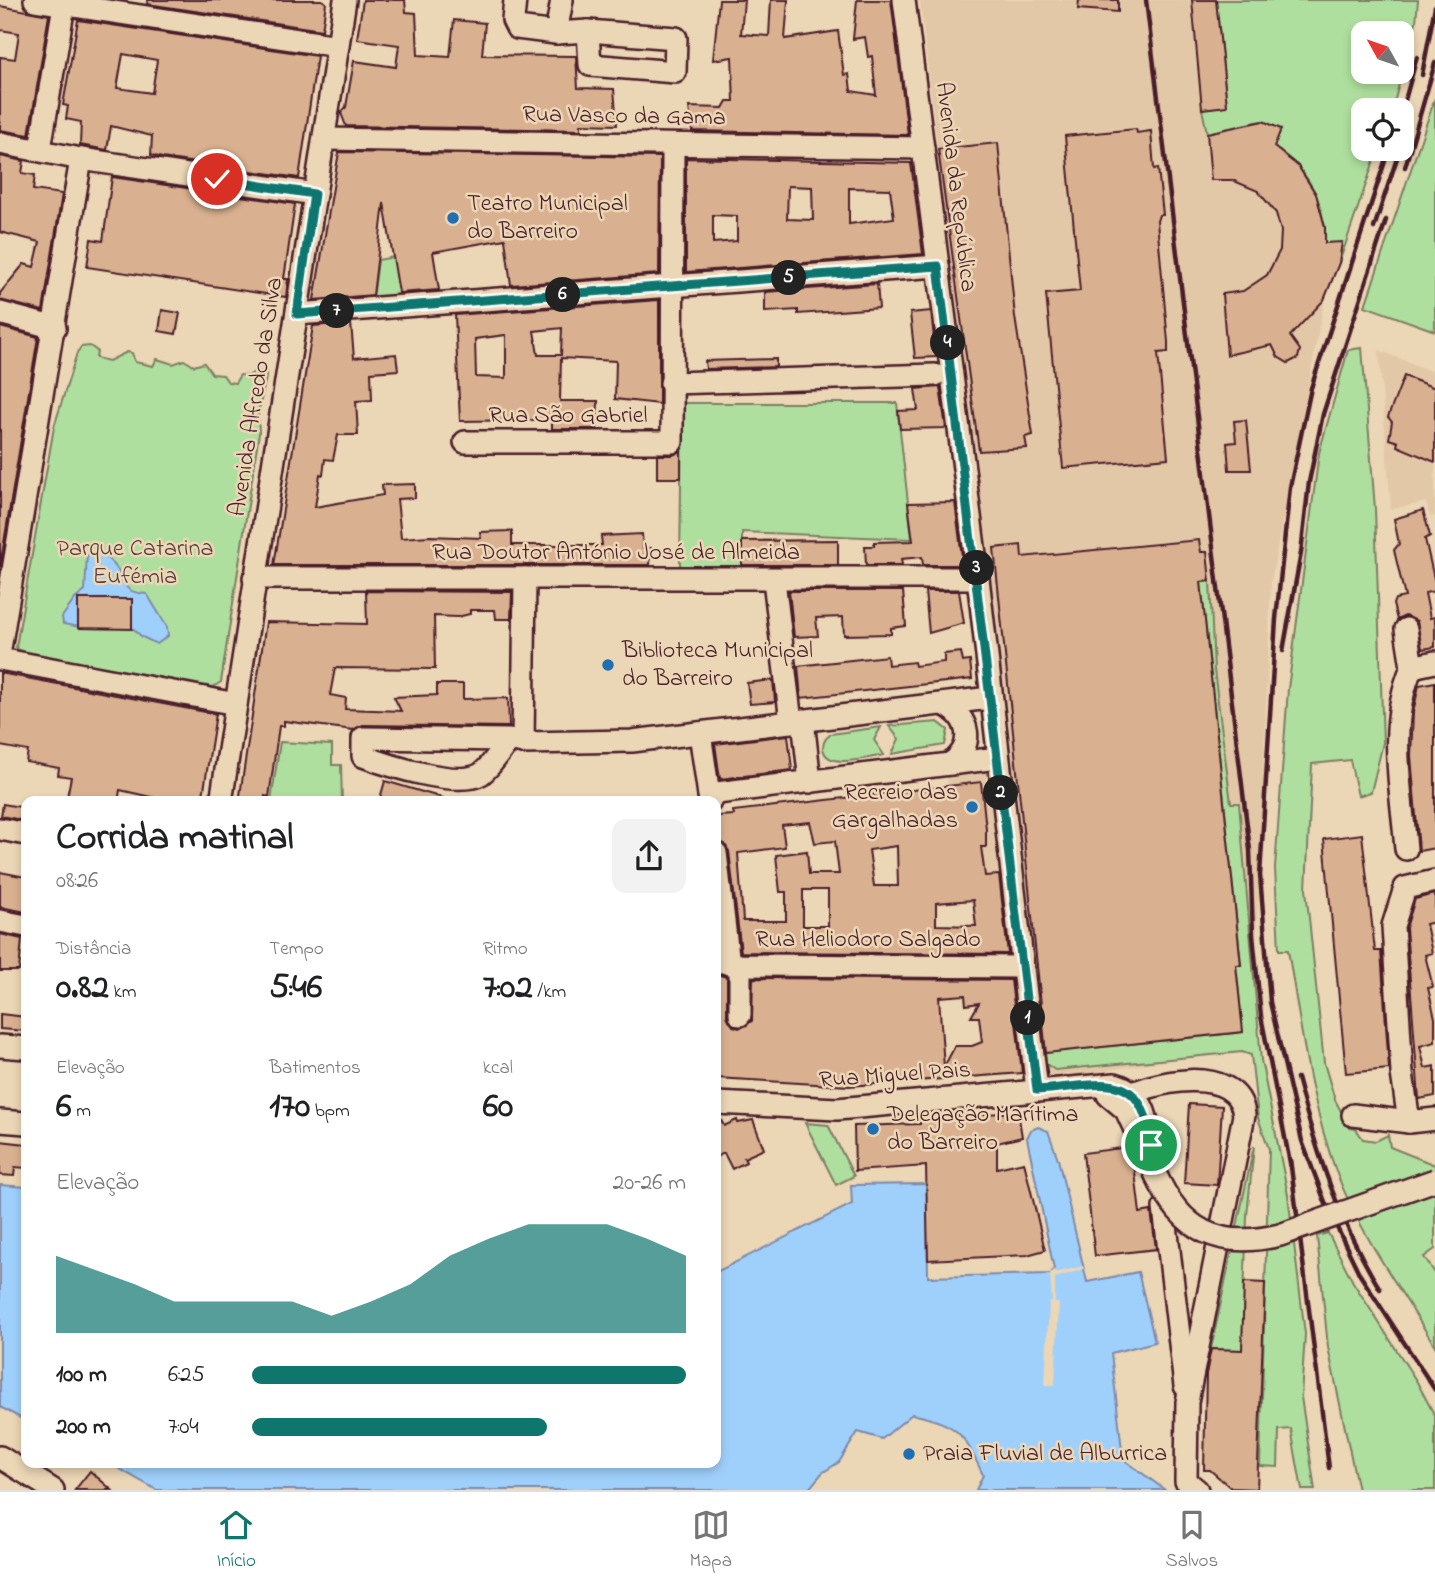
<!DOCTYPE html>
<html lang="pt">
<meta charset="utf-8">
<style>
:root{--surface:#fff;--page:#f2f2f2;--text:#202124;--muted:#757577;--line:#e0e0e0;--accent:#0f766e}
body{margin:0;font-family:"Indie Flower",sans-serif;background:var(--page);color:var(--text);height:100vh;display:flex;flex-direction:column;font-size:26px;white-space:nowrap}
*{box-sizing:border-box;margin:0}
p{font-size:23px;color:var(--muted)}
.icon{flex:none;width:38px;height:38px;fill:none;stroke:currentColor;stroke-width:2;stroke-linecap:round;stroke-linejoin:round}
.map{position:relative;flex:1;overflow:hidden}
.details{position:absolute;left:21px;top:796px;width:700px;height:672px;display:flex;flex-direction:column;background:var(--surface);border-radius:14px;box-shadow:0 4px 10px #0003}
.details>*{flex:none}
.needle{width:46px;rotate:310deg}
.controls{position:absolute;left:1351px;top:21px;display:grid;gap:14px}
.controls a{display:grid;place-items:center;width:63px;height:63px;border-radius:14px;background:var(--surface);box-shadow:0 4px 10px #0003;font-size:35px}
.pin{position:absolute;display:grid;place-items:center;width:60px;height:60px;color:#fff;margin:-30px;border:4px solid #fff;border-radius:50%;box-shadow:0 2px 7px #0007}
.km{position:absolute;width:35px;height:35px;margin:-18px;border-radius:50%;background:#222;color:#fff;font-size:19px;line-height:35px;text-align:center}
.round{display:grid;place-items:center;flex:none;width:74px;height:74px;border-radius:14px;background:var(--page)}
.headline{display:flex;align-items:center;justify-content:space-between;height:119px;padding:0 35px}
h1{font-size:38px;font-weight:700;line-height:52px}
.stats{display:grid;grid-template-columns:repeat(3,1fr);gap:10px;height:119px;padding:7px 35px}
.stats div{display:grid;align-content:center}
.stats b{font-size:35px;font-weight:700}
.stats small{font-size:19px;font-weight:400}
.stats p{font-size:19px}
.chart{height:196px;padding:14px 35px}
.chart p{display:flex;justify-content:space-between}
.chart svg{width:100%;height:126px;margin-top:7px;fill:var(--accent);opacity:.7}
ul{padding:0 35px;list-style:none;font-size:23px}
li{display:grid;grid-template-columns:112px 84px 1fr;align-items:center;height:52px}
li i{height:18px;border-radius:9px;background:var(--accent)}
.menu{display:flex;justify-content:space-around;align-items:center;height:98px;border-top:2px solid var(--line);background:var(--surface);font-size:19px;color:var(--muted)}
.menu a{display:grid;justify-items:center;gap:4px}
.menu .active{color:var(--accent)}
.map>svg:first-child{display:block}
</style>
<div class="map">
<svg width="1435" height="1490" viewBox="0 0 1435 1490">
<rect width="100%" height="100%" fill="#ebd6b5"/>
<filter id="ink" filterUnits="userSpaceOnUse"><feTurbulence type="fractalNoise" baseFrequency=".0143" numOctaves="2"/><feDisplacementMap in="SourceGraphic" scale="14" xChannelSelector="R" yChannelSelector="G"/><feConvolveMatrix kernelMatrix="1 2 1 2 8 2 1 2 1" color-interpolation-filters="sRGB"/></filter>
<g filter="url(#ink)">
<g fill="#e3c8a7">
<path d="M920,0H1236L1346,187L1271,581L1252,1046L1045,1081Z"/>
<path d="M1379,350L1435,373V516L1430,517L1426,502L1391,509Z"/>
<path d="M986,772L987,781H990L1002,875L947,877L953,833L947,776Z"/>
</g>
<g fill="#afdf9e" stroke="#7c7f64" stroke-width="2" fill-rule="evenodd">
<path d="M1216,0H1418L1416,22L1392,110H1363V149H1378L1339,263L1342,243H1325C1325,202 1308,169 1274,147L1281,129L1261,121L1207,133L1202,109L1227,105ZM1363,33H1402V72H1363Z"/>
<path d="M1435,98V331L1365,306Z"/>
<path d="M394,257L400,297L373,299L378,260Z"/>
<path d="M90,346L97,351L96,358L109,361L127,352L132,353L135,362L153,366L157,359L173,364L184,360L194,366L204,363L212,374L223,375L228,382L235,383L240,375L248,376L256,371L267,373L258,413L259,433L221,682L213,687L20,652L16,647L54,427L77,353L81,347Z"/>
<path d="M1362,348L1375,509L1383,743L1371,792L1358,796L1350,760L1312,764L1306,889L1324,1063L1335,1100L1350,1128L1356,1129L1363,1139L1376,1141L1388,1135L1390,1147L1435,1165V1249L1424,1257L1435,1273V1346C1401,1290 1361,1235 1337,1174C1310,1102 1301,1026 1288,950H1279L1275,868L1288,689L1319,453L1348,350Z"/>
<path d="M682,403H897L912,539L742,532V568H680Z"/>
<path d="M1210,581L1214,670L1231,803H1239L1261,1060L1288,1195L1305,1334L1301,1397L1315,1490H1302L1291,1429L1279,1430L1278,1467L1260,1466L1269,1149L1258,1118L1251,1055L1242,1052L1055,1070L1046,1064L1045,1053L1243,1032L1236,965L1241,964L1201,582Z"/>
<path d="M938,722L948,730L945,745L892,754L899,739L889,726Z"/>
<path d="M881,727L874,740L884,755C869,757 826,771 823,748C823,741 826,738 831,734Z"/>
<path d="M280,742L332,745V765H341L342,801H271Z"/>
<path d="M805,1123L828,1125L854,1176L836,1185Z"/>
<path d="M1254,1146L1247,1216L1242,1350L1211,1349Z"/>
<path d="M1328,1233L1353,1282L1417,1382L1435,1416V1490H1358L1328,1347L1317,1236Z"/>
</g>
<g fill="#9fd0fc" stroke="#7d89a8" stroke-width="2">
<path d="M97,550C103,555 110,560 115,566C128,581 118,592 147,594L167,627L168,636L157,644L142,637L124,620L80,627L63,624L62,617L75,599L85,591L87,555Z"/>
<path d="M1038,1127L1048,1131L1058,1159L1087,1282L1138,1272L1155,1342L1111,1353L1123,1459L1165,1490H976L983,1475C963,1432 959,1425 912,1414L882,1439L858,1432L839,1462L822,1473L808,1490H157L109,1463H716V1272L852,1204L851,1185L927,1184L928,1277L1050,1274L1054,1269L1027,1138L1031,1130Z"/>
<path d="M0,1185L26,1187V1421L0,1407Z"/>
</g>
<path fill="#ebd6b5" d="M1083,1266L1084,1269L1055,1278V1303H1059L1055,1385H1045L1049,1302H1052L1050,1274L1054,1269L1055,1273Z"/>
<g fill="#dab190" stroke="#4a1f2b" stroke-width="2" fill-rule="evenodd">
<path d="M148,0H322L326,3L322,30L147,4Z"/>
<path d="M363,0H405L406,12L416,13L418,55L450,57L454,20L485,23L482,55L576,56L578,88L614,89L617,125L581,124V130L346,126L341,113L346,107L354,61L396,67L399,45L357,39Z"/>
<path d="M719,0H744L741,34L769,36L771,0H788L785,39L838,31L844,75L849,74L851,91L876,95L872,56L868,57L865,37L853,39L857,0H891L908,135L692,131L689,107L723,108L727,101H734L732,57L713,60Z"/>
<path d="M1079,0H1118V12L1078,9Z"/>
<path d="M1192,0H1216L1227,106L1202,109Z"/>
<path d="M0,6L49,15L29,135L0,130V57L15,59L19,33L0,30Z"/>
<path d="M78,20L317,56L299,178L162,158L151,155L152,136L111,126L107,150L80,145L81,122L66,119L68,106L63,105ZM123,54L157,60L152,93L117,88Z"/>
<path d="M1263,121L1281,129L1274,147L1298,166L1316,194L1325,227V243L1342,242L1339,263L1324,300L1290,336L1300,350L1298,358L1288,363L1278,357L1272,345L1227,355L1222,294L1243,291L1267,275L1280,250L1281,231L1276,213L1258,191L1232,180H1211L1207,133Z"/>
<path d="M1136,129L1137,133L1151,131L1154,169L1158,168L1163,215H1159L1157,221L1168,342V352L1158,353L1168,458L1063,468L1046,294L1080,291L1065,136Z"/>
<path d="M998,143L1015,317L1033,435L1025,437L1027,448L979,451L938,149Z"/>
<path d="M339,152L660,157L659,274L511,285L505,239L433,252L439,290L399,293L384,203L373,295L314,300Z"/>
<path d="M0,156L24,161L22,173L35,175L33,190L62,194L43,311L0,300V293L24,264L34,267L40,242L0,232Z"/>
<path d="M686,158L911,163L923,254L686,272ZM788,186L812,187L813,220L787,219ZM849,188L890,189L894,218L849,224ZM713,215L737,216V241L713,243Z"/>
<path d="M112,177L295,204L284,279H288L286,297L87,267L91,239L103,241Z"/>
<path d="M877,284L879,308L798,314V310L765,312V292Z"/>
<path d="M659,300V404L615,399L616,361L561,358L560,401H598L597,429H552V420L460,421L455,315ZM562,328L561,355H538L534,331ZM506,335V378L476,377L475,339Z"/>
<path d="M162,310L180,313L176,334L159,331Z"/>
<path d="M931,311L936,357L915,358L910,313Z"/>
<path d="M351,323L354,358L396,354L398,370L371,372L372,400L356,401L358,435H338L333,460L325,459L323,475L320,474L315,507L383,495L382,485L415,484V498L397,499L401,538L430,536L481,538L480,532L512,531V545H602L601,536L642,534L643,548H651L650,565H274L313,326Z"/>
<path d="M0,327L38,337L0,567Z"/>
<path d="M776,359V367L706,369L705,361Z"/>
<path d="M1404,376L1435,388V462L1397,446L1398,442L1389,439L1392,422L1388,417Z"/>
<path d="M940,387L946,428L900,429L898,411L918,410L915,389Z"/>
<path d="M1246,420L1251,470H1229L1227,443L1236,442L1234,421Z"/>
<path d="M681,451V478H657V455H673Z"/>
<path d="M955,502L963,565H923L922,557L901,559L902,565H866L865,546H874V542L913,541L908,503Z"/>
<path d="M1423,510L1430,536L1425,539L1435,583V591L1425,593L1430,618L1435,617V647L1422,649L1417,621L1405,616L1397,620L1393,604L1395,599L1405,597L1394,550L1399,544L1394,519Z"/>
<path d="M838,540V565H742V541Z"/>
<path d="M1199,540L1201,552H1207L1210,581L1201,582L1241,965H1236L1243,1032L1046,1053L994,548L1021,545L1022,557Z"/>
<path d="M366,591L512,592L511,619H496L495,610H470V614L457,617L434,616L435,669L335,668L330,695L346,698L345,709L401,711L394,697L437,695V684H463V699L508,698L509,727L363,725L353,730L284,721V726H279L269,797L265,796L264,802H239L266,622L367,624Z"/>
<path d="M789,591H903L906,626L891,628V634L844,635L843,617L816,618L818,636L794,637Z"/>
<path d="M925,591H959L964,623L929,633Z"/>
<path d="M78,599H132V629L78,628Z"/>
<path d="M961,652L963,662L970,661L972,679L801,698L798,666L887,656L888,665L914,662L915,666L944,662V654Z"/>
<path d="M0,673L216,714L202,802H173L120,790L118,802H66L71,777L58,775L59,768L26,762L28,751L0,746Z"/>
<path d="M773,680L775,702L750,704L747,683Z"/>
<path d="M1435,682V848L1419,851L1411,756L1413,713L1419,685Z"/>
<path d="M788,735L792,770L720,779L715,744Z"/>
<path d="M385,781L443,798V802H379Z"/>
<path d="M981,782L986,829V847H981L985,876L999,875L1008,954L741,952L729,851L720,841L717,816L734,815L733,811ZM810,822L815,843L835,841L839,874H809L807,851L776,855L780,892H786V921H743L738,853L785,847L782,825ZM897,846L898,886H874L869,850ZM803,890H828V926H803ZM973,900L976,926L936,925V903Z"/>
<path d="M3,804L26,808V821L1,816Z"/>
<path d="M1362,834L1375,951H1381L1389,1069L1346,1073L1324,839Z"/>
<path d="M0,872L26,877V912L0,907Z"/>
<path d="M1435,894V922L1426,924L1432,953L1425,955L1433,987L1428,988L1435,1018V1042L1420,1046L1425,1068L1435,1066V1096L1419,1099L1406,928L1415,899Z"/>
<path d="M0,934L22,939L19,971H0Z"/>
<path d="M716,974L727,977V1016L733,1026L739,1028L752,1021L753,978L1011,980L1022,1073L849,1086L716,1078V1045H719ZM965,995L966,1005L979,1003L971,1017H979L982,1042L972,1046H955L944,1067L939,997Z"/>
<path d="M0,1014L26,1017V1031L0,1029Z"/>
<path d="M1189,1104L1222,1106L1217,1185L1184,1183Z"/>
<path d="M1018,1112L1022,1137L997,1143V1168L1024,1162L1045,1250L1027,1255L928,1260L926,1166L855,1171L854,1126L920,1124V1118Z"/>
<path d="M716,1116H719L724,1126L737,1120L738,1123L753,1120L764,1149L744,1158L746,1162L732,1169L724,1153L716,1157Z"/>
<path d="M0,1141L26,1144V1168L15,1167L14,1176L0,1175Z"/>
<path d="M1129,1147L1133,1156L1140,1213L1151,1211L1156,1249L1095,1256L1083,1153Z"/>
<path d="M1244,1282L1265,1283L1257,1489L1231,1488L1210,1470H1204L1206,1374L1211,1349L1242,1350Z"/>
<path d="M90,1471L112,1490H75Z"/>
</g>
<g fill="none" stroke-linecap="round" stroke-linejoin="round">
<g stroke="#4a1f2b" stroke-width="26">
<g id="minor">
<path d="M35,0L338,46"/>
<path d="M515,0L513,20L517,28L556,33L588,31"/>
<path d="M904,0L978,578L1037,1090"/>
<path d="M588,31L676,38L675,72L590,65Z"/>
<path d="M556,33L562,0"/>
<path d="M324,139L923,148"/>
<path d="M0,143L81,159L315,194"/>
<path d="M40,149L64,5L62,0"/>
<path d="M0,313L55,328"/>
<path d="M297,314L938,266"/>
<path d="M671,383L935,375"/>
<path d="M465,442H672L673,145"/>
<path d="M254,578H978"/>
<path d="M774,580L791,722"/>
<path d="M1406,629L1412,667L1435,662"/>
<path d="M0,649L81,159"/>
<path d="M0,659L236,704"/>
<path d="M943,704C970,716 976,746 950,764"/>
<path d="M803,720L810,782"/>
<path d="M700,733L710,802"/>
<path d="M509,740C501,750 492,766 481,774C458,788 387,765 363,756V738L509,740L523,743L632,741L990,698"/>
<path d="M523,743L525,578"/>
<path d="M709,794L998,758"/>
<path d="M221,802L345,0"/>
<path d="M0,829L26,834"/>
<path d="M1406,849C1401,788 1387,724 1412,667"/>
<path d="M716,853L729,964"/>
<path d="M0,921L26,926"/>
<path d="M716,961L740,965L1021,967"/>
<path d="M740,1015V965"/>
<path d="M0,1046L26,1048"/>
<path d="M1108,1095L1126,1110L1144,1149"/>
<path d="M1118,1101C1147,1081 1239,1062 1244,1115L1187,1402L1186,1481L1197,1490"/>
<path d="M716,1103L837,1109L1115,1084C1154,1095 1148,1141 1155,1173"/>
<path d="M1353,1115L1409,1122L1435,1119"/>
<path d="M0,1121L26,1123"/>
<path d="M1409,1122L1402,1073L1393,926L1405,888L1435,881"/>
<path d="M1164,1208L1185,1386"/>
<path d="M0,1457L53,1490"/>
</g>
</g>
<use href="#minor" stroke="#ebd6b5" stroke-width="21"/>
<g stroke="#4a1f2b" stroke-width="4.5">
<path d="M1146,0L1250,850L1253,935L1261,1016L1291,1168"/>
<path d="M1422,75L1435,6"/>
<path d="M1402,111L1417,57"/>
<path d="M1389,149L1311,388L1290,487L1276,619L1260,875L1270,1002L1302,1141L1327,1207L1360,1275L1435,1390"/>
<path d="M1405,167L1435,63"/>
<path d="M1374,228L1400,149"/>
<path d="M1283,651L1301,553L1309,482L1323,414L1386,220"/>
<path d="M1297,1078C1316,1150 1340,1225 1380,1289"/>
<path d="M1290,1159L1329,1468"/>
</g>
<g stroke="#4a1f2b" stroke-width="26" stroke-linecap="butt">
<path id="minor-bridge" d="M1155,1173C1181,1231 1218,1250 1280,1235L1435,1180"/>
</g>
<use href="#minor-bridge" stroke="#ebd6b5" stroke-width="21"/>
</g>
</g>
<g fill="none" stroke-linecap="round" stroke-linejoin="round" filter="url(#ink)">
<g stroke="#fff" stroke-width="14">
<path id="route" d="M217,179L314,194L297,314L938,266L1037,1090C1098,1087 1143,1063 1151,1145"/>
</g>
<use href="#route" stroke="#0f766e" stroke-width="9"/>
</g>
<g fill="#1f6fb2" stroke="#ebd6b5" stroke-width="2.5">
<circle cx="453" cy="218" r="7"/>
<circle cx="608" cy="665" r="7"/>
<circle cx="972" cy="807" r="7"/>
<circle cx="873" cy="1129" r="7"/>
<circle cx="909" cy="1454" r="7"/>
</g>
<g text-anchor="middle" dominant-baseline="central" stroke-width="5" stroke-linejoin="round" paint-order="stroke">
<g font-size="24" fill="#4a1f2b" stroke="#ebd6b5">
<text transform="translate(624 117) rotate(1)">Rua Vasco da Gama</text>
<text transform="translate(955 187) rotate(83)">Avenida da República</text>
<text transform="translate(257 397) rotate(-81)">Avenida Alfredo da Silva</text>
<text x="568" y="416">Rua São Gabriel</text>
<text x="616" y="553">Rua Doutor António José de Almeida</text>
<text x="868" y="940">Rua Heliodoro Salgado</text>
<text transform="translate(895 1076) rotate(-4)">Rua Miguel Pais</text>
</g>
<g font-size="24" fill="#4a1f2b" stroke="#ebd6b5" text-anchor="start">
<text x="467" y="204">Teatro Municipal<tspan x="467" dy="28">do Barreiro</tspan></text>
<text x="622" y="651">Biblioteca Municipal<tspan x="622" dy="28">do Barreiro</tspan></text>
<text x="958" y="793" text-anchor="end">Recreio das<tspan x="958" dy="28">Gargalhadas</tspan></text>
<text x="887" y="1115">Delegação Marítima<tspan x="887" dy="28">do Barreiro</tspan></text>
<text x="923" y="1454">Praia Fluvial de Alburrica</text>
</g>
<g font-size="24" fill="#593c3c" stroke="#ebd6b5">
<text x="135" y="549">Parque Catarina<tspan x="135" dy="28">Eufémia</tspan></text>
</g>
</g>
</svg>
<div class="controls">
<a><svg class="needle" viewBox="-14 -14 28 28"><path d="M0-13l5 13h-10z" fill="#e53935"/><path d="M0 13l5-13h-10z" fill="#757577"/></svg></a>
<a><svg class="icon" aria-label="locate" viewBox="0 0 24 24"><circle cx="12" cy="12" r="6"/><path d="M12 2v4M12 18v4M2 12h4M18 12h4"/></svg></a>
</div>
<div class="pin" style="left:1151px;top:1145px;background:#1e9e55"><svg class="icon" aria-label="arrive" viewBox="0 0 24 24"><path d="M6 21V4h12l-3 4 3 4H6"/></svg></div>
<div class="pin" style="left:217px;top:179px;background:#d93025"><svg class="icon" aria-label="check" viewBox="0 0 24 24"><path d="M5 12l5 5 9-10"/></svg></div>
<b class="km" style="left:1028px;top:1018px">1</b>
<b class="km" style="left:1001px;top:793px">2</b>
<b class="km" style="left:977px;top:568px">3</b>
<b class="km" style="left:948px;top:343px">4</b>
<b class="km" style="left:789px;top:278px">5</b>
<b class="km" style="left:563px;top:295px">6</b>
<b class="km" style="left:337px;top:311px">7</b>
<section class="details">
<div class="headline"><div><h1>Corrida matinal</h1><p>08:26</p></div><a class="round"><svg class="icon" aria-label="share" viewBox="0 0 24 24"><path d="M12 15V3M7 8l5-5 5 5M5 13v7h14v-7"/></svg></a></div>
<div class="stats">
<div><p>Distância</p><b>0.82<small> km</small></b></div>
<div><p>Tempo</p><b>5:46</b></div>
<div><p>Ritmo</p><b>7:02<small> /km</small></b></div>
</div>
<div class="stats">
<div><p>Elevação</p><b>6<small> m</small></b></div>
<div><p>Batimentos</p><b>170<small> bpm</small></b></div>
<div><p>kcal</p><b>60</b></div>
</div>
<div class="chart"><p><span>Elevação</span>20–26 m</p>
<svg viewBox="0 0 160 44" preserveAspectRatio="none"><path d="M0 44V17L10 22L20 27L30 33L40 33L50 33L60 33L70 38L80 33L90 27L100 17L110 11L120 6L130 6L140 6L150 11L160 17V44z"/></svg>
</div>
<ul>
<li><b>100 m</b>6:25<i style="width:100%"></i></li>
<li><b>200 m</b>7:04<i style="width:68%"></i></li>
</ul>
</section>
</div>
<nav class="menu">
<a class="active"><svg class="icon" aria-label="home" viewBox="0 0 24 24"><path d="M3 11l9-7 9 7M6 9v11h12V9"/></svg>Início</a>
<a><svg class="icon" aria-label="map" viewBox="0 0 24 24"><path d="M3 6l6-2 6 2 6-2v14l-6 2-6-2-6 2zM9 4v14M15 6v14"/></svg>Mapa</a>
<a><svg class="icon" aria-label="saved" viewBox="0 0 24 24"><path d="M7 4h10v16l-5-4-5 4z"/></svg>Salvos</a>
</nav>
